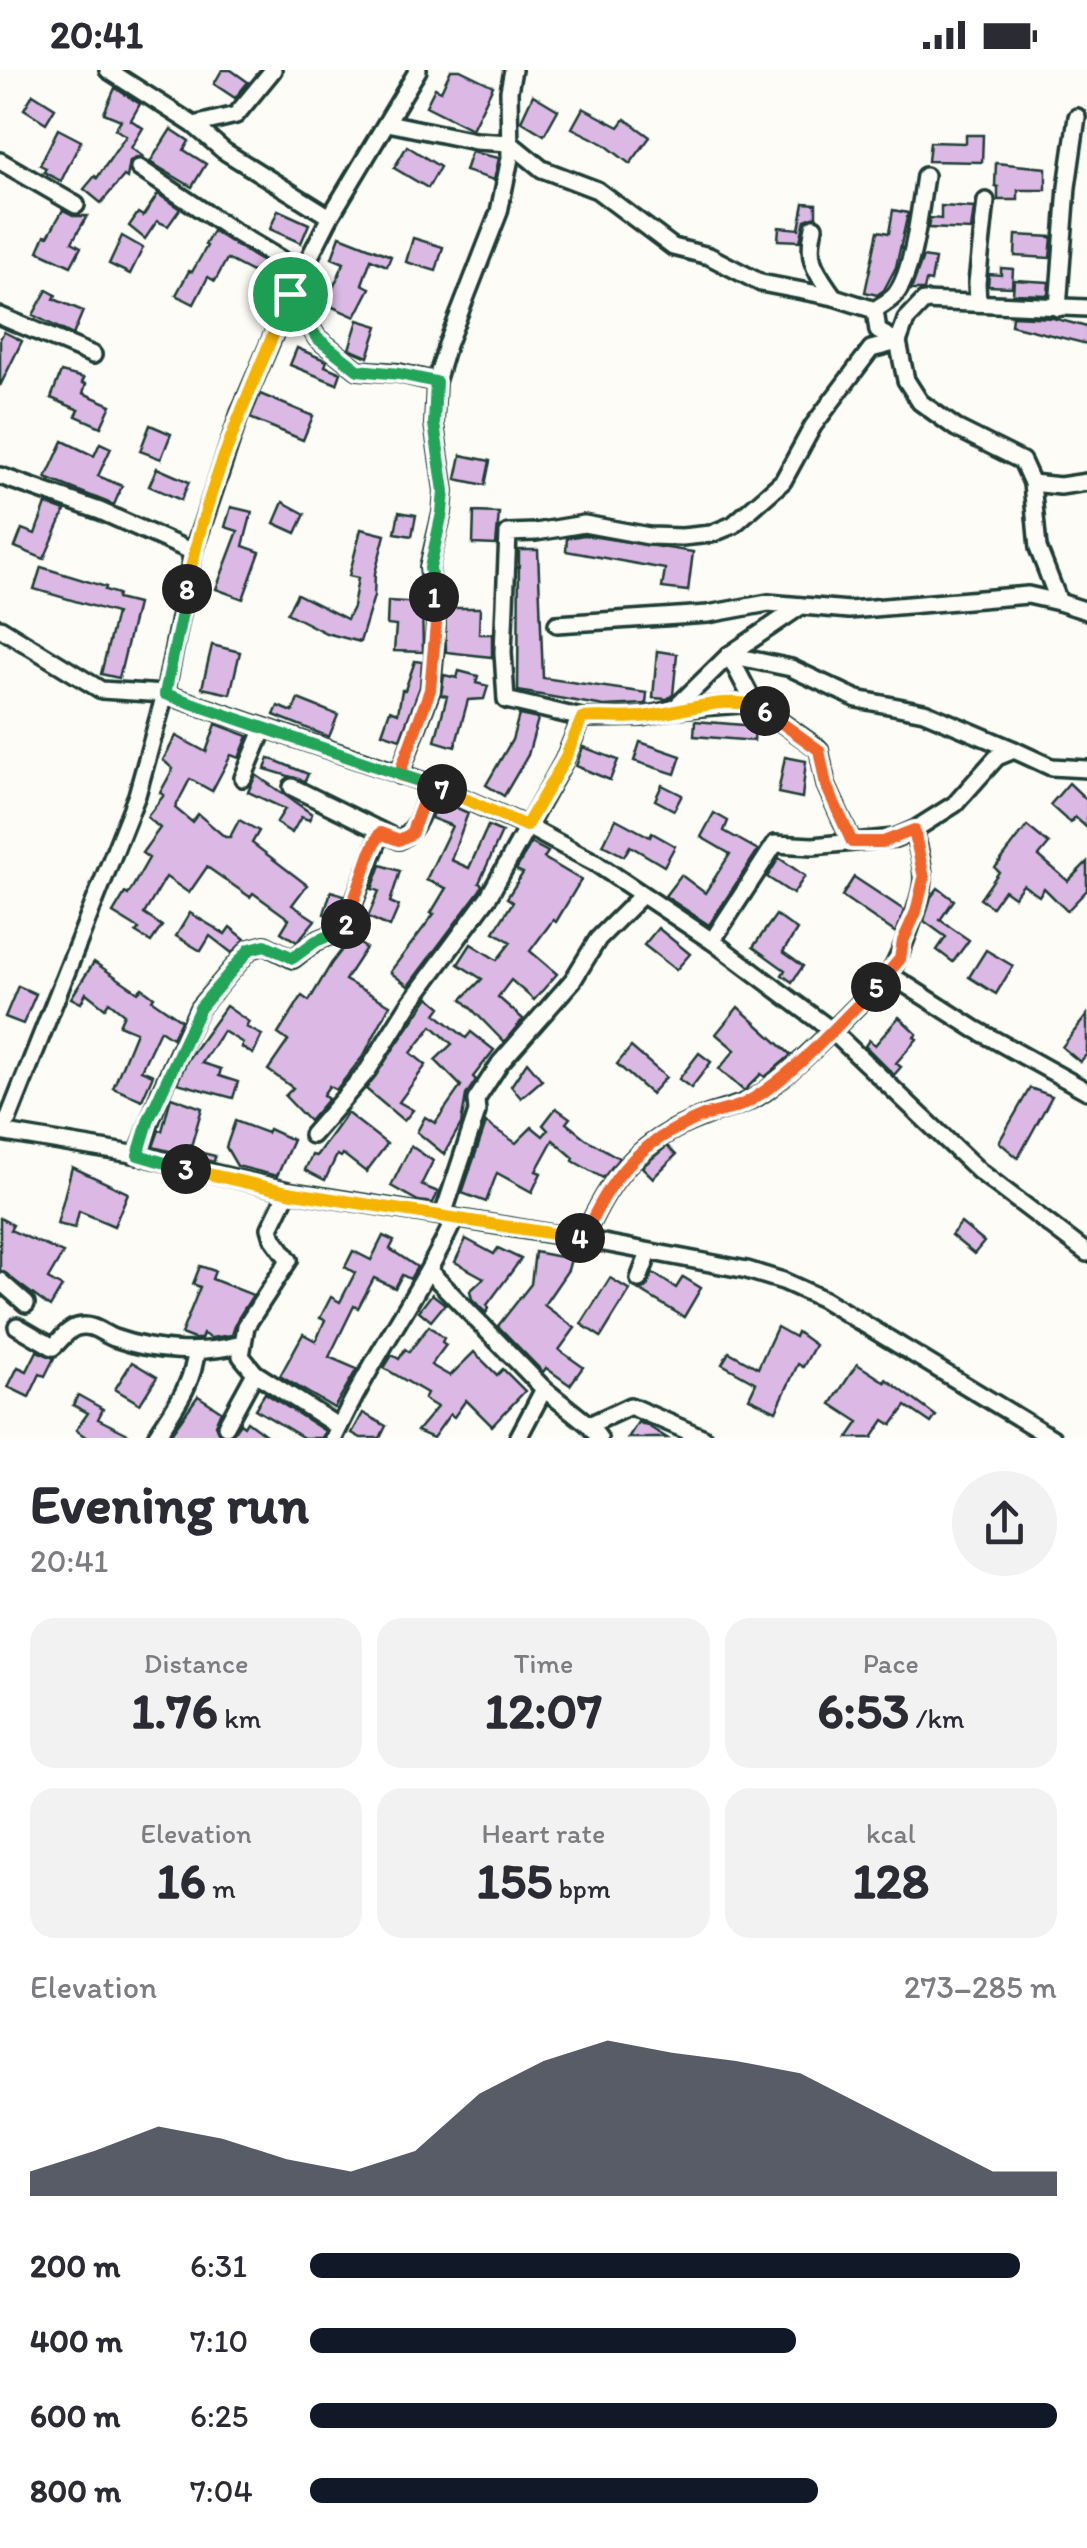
<!DOCTYPE html>
<meta charset="utf-8">
<style>
:root{--surface:#fff;--page:#f2f2f3;--text:#2b2b33;--muted:#7c7c81;--accent:#111827}
body{margin:0;font-family:Itim,sans-serif;background:var(--page);color:var(--text);height:100vh;display:flex;flex-direction:column;font-size:38px;white-space:nowrap}
*{box-sizing:border-box;margin:0}
p{font-size:32px;color:var(--muted)}
.icon{flex:none;width:55px;height:55px;fill:none;stroke:currentColor;stroke-width:2;stroke-linecap:round;stroke-linejoin:round}
.map{position:relative;height:1368px;overflow:hidden}
.drawer{display:flex;flex-direction:column;background:var(--surface);flex:1}
.drawer>*{flex:none}
.pin{position:absolute;display:grid;place-items:center;width:85px;height:85px;color:#fff;margin:-42px;border:5px solid #fff;border-radius:50%;box-shadow:0 2px 10px #0007}
.km{position:absolute;width:50px;height:50px;margin:-25px;border-radius:50%;background:#222;color:#fff;font-size:28px;line-height:50px;text-align:center}
.round{display:grid;place-items:center;flex:none;width:105px;height:105px;border-radius:52px;background:var(--page)}
.headline{display:flex;align-items:center;justify-content:space-between;height:170px;padding:0 30px}
h1{font-size:55px;font-weight:700;line-height:75px}
.stats{display:grid;grid-template-columns:repeat(3,1fr);gap:15px;height:170px;padding:10px 30px}
.stats div{display:grid;align-content:center;border-radius:25px;background:var(--page);text-align:center}
.stats b{font-size:50px;font-weight:700}
.stats small{font-size:28px;font-weight:400}
.stats p{font-size:28px}
.chart{height:280px;padding:20px 30px}
.chart p{display:flex;justify-content:space-between}
.chart svg{width:100%;height:180px;margin-top:10px;fill:var(--accent);opacity:.7}
ul{padding:0 30px;list-style:none;font-size:32px}
li{display:grid;grid-template-columns:160px 120px 1fr;align-items:center;height:75px}
li i{height:25px;border-radius:12px;background:var(--accent)}
.status{display:flex;justify-content:space-between;align-items:center;height:70px;padding:0 50px;background:var(--surface);direction:ltr}
.status svg{height:28px;fill:currentColor}
.map>svg:first-child{display:block}
</style>
<div class="status"><b>20:41</b><svg viewBox="0 0 49 12"><path d="M0 12V9h3v3zM5 12V6h3v6zM10 12V3h3v9zM15 12V0h3v12zM26 1h20v11H26zM47 4h2v5h-2z"/></svg></div>
<div class="map">
<svg width="1087" height="1368" viewBox="0 0 1087 1368">
<rect width="100%" height="100%" fill="#fdfcf7"/>
<filter id="ink" filterUnits="userSpaceOnUse"><feTurbulence type="fractalNoise" baseFrequency=".01" numOctaves="2"/><feDisplacementMap in="SourceGraphic" scale="20" xChannelSelector="R" yChannelSelector="G"/><feConvolveMatrix kernelMatrix="1 2 1 2 8 2 1 2 1" color-interpolation-filters="sRGB"/></filter>
<g filter="url(#ink)">
<g fill="#dbb9e4" stroke="#1f3d34" stroke-width="2.5">
<path d="M222,0H231L248,12L235,28L214,14Z"/>
<path d="M451,0H460L493,16L472,59L426,36L435,18L441,21Z"/>
<path d="M115,18L140,34L131,50L143,58L131,78L142,86L130,91L127,108L124,106L101,133L84,119L95,106L97,108L126,66L115,59L121,50L104,43Z"/>
<path d="M33,24L55,38L46,53L24,39Z"/>
<path d="M533,25L558,40L544,65L521,51Z"/>
<path d="M583,38L619,57L625,49L650,67L630,94L604,74L572,58Z"/>
<path d="M58,59L81,71L61,111L44,102L46,98L40,95Z"/>
<path d="M171,59L189,71L184,80L206,94L192,117L150,92Z"/>
<path d="M966,65H983L982,92L928,91L930,72L966,73Z"/>
<path d="M407,76L440,97L428,118L394,98Z"/>
<path d="M471,82L499,88L494,110L465,101Z"/>
<path d="M996,93L1046,98V120H1018V130H998V117L995,116Z"/>
<path d="M158,124L180,139L168,156L157,151L145,169L129,156L138,143L143,146Z"/>
<path d="M804,133L816,134V146L805,150L800,171L778,170L779,157L799,159Z"/>
<path d="M941,136L974,138L971,160L928,158L930,148L941,149Z"/>
<path d="M63,140L75,146H87L72,172L81,177L71,196L38,181L45,165L48,166Z"/>
<path d="M278,140L309,154L301,173L270,159Z"/>
<path d="M893,140L908,143L896,197L884,220L877,225L865,222L878,161L889,163Z"/>
<path d="M213,161L266,194L260,206L227,189L215,211L208,207L194,234L176,225L189,201L192,202L207,176L205,175Z"/>
<path d="M1016,165L1052,167L1050,188L1015,186Z"/>
<path d="M122,166L143,178L130,204L109,194Z"/>
<path d="M340,166L391,186L387,196L371,189L362,214L370,218L355,247L326,234L344,193L332,188Z"/>
<path d="M413,168L443,177L436,201L406,192Z"/>
<path d="M923,187L935,189L931,212L926,211L924,220H911Z"/>
<path d="M1001,198L1013,199L1012,217L988,216L989,204L1001,205Z"/>
<path d="M1014,210L1049,212L1048,225L1013,224Z"/>
<path d="M47,220L56,225L54,229L83,241L73,265L33,245Z"/>
<path d="M1012,246L1053,248L1087,257V274L1011,255Z"/>
<path d="M358,250L378,256L368,287L349,279Z"/>
<path d="M4,262L22,271L0,316V269Z"/>
<path d="M297,278L327,291L325,296L341,303L337,314L290,295Z"/>
<path d="M61,302L84,308L82,313L86,314L83,323L111,335L101,357L76,346L79,340L51,328Z"/>
<path d="M260,324L313,346L303,370L250,348Z"/>
<path d="M150,355L171,364L161,389L140,381Z"/>
<path d="M63,371L94,386L100,373L111,378L98,406L122,416L114,435L46,408Z"/>
<path d="M461,385L490,391L485,415L456,409Z"/>
<path d="M157,398L189,412L181,430L149,416Z"/>
<path d="M283,432L305,444L296,463L274,453Z"/>
<path d="M46,434L65,441L44,489L15,477L22,459L35,464Z"/>
<path d="M231,437L252,442L243,476L260,482L243,529L216,519L238,461L225,457Z"/>
<path d="M399,442L416,445L412,466L395,463Z"/>
<path d="M474,442L499,443L496,475L473,474Z"/>
<path d="M361,459L385,465L375,503L374,526L360,572L326,563L287,543L297,524L347,549L353,537L358,508L349,506Z"/>
<path d="M584,465L693,482L688,521L662,518L665,499L566,481L567,468Z"/>
<path d="M519,480H538L543,608L647,623L646,634L604,636L518,621Z"/>
<path d="M41,497L106,517L105,520L118,524L117,529L137,534L119,608L101,604L116,543L34,519Z"/>
<path d="M388,531L422,533L423,582L394,581L396,556L387,555Z"/>
<path d="M445,538H480L479,564H492V587L446,582Z"/>
<path d="M212,575L240,582L230,624L202,618Z"/>
<path d="M657,581L677,584L673,625L667,629L653,628Z"/>
<path d="M415,591L422,592L420,617L400,669L382,663L390,640L398,643L402,620H405Z"/>
<path d="M459,601L478,606L476,613L488,616L484,629L468,630L455,677L435,671L447,626L441,625L444,605L457,608Z"/>
<path d="M298,629L338,645L329,667L274,645L278,636L293,642Z"/>
<path d="M519,645L538,649L528,685L504,726L486,715L512,670Z"/>
<path d="M695,651L755,656L754,671L694,666Z"/>
<path d="M216,654L248,666L239,688L231,685L212,721L190,709L175,738L192,752L198,744L225,767H230L239,750L259,761L252,773L307,815L292,835L315,850L297,872L281,862L289,849L253,823L250,827L207,797L189,823L166,807L144,844L162,856L151,872L136,863L139,859L113,843L125,823L128,825L149,788L142,783L160,758L147,747L164,725L160,723L173,699L163,690L176,666L206,682Z"/>
<path d="M640,672L681,686L675,704L634,691Z"/>
<path d="M583,677L618,690L610,710L576,696Z"/>
<path d="M785,687L806,691L802,728L778,723Z"/>
<path d="M269,688L308,704L305,711L265,699Z"/>
<path d="M256,705L312,744L309,750L301,747L292,763L276,753L285,739L248,722Z"/>
<path d="M1069,713L1087,730V758L1075,747L1070,753L1050,735Z"/>
<path d="M662,715L682,725L674,740L655,730Z"/>
<path d="M437,729L468,743L451,790L469,798L488,756L502,762L479,813L482,815L480,820L408,916L390,902L434,844L431,843L446,818L426,810L452,756L431,748Z"/>
<path d="M714,743L728,751L724,761L758,780L709,855L665,826L681,805L705,823L730,784L701,767Z"/>
<path d="M616,749L650,767L652,763L675,776L664,796L630,776L624,786L603,775Z"/>
<path d="M1027,756L1049,774L1039,786L1068,811L1087,792V820L1067,841L1044,818L1039,826L1023,815L1014,827L1004,820L992,837L980,829L999,802L995,798Z"/>
<path d="M531,773L548,782L544,788L581,810L556,852L553,850L530,881L557,904L534,930L511,910L498,927L523,949L504,972L462,929L482,909L458,894L471,874L497,890L511,872L494,862L513,832L507,828L523,803L516,800Z"/>
<path d="M779,788L805,806L793,824L767,807Z"/>
<path d="M381,795L400,801L390,832L399,836L390,857L368,847L379,821L372,819Z"/>
<path d="M854,807L904,840L896,863L842,826Z"/>
<path d="M938,818L954,830L940,850L969,870L953,892L937,880L946,867L924,851L931,827Z"/>
<path d="M331,821L344,825L336,848L324,844Z"/>
<path d="M190,843L225,864L230,857L245,869L232,883L210,866L201,881L176,866Z"/>
<path d="M776,845L797,860L783,882L803,896L792,912L782,905L785,900L753,877Z"/>
<path d="M658,858L690,884L676,900L644,875Z"/>
<path d="M351,868L366,878L345,910L390,935L364,985L336,1020L329,1016L323,1025L328,1029L309,1051L285,1026L293,1018L268,1000L288,971L278,964L302,926L309,931L331,894Z"/>
<path d="M986,880L1013,896L996,924L969,907Z"/>
<path d="M94,892L138,922L142,918L154,927L152,930L181,950L172,968L160,960L141,1000L153,1005L142,1030L113,1018L136,962L119,955L124,944L109,932L105,938L86,923L81,933L71,928Z"/>
<path d="M18,916L36,924L23,954L5,947Z"/>
<path d="M429,927L441,937L436,944L466,968L471,962L494,980L473,1007L476,1010L466,1025L461,1054L444,1084L417,1062L425,1047L435,1053L461,1016L435,990L452,974L432,956L411,983L426,995L399,1032L413,1040L404,1051L366,1019Z"/>
<path d="M226,936L249,952L246,957L262,965L253,984L241,977L243,973L223,961L202,993L221,999L219,1006L238,1012L233,1028L177,1013L188,989Z"/>
<path d="M738,937L791,985L765,1007L761,1004L744,1021L719,999L735,980L716,964Z"/>
<path d="M1087,945V984L1080,992L1062,977Z"/>
<path d="M899,947L917,964L914,967L917,969L896,993L901,997L894,1005L865,976L869,970L875,975Z"/>
<path d="M631,977L666,1007L651,1024L617,994Z"/>
<path d="M699,983L711,992L691,1018L679,1009Z"/>
<path d="M527,992L542,1010L521,1028L511,1016Z"/>
<path d="M1030,1018L1052,1026L1018,1088L999,1072Z"/>
<path d="M171,1027L202,1038L190,1080L215,1086L214,1092L153,1077L159,1060L162,1061Z"/>
<path d="M556,1038L570,1048L566,1053L586,1069L619,1088L603,1108L573,1091L574,1088L553,1070L536,1101L541,1103L532,1122L497,1103L486,1132L462,1123L486,1053L516,1073L532,1057L543,1066L548,1060L543,1055Z"/>
<path d="M347,1043L387,1074L366,1102L343,1084L341,1087L337,1085L325,1110L305,1100L312,1085L316,1086Z"/>
<path d="M235,1051L267,1063L269,1059L293,1070L277,1106L237,1096L226,1077Z"/>
<path d="M411,1076L433,1091L421,1115L438,1122L433,1133L418,1131L391,1116Z"/>
<path d="M667,1076L676,1085L653,1108L642,1097Z"/>
<path d="M72,1097L128,1123L114,1156L79,1141L75,1158L57,1154Z"/>
<path d="M0,1148L13,1155L10,1160L63,1183L48,1209L62,1217L50,1237L0,1200Z"/>
<path d="M961,1153L984,1172L974,1184L951,1165Z"/>
<path d="M383,1166L394,1171L390,1179L417,1197L410,1209L402,1205L395,1218L374,1208L358,1238L354,1236L329,1287L357,1299L334,1338L280,1306L303,1264L316,1271L325,1250L320,1248L331,1227L340,1232L355,1203L345,1197L353,1181L371,1190Z"/>
<path d="M466,1169L494,1184L498,1178L521,1189L487,1235L489,1238L486,1243L472,1229L470,1221L484,1208L455,1192Z"/>
<path d="M535,1182L571,1189L568,1200L544,1235L575,1258L559,1280L583,1297L570,1315L546,1298L543,1302L498,1256L531,1214Z"/>
<path d="M200,1196L215,1201L212,1209L253,1225L237,1250L232,1265L211,1268L203,1264L201,1269H194L181,1264L200,1217L193,1214Z"/>
<path d="M653,1203L676,1218L683,1207L701,1218L684,1247L639,1220L647,1217Z"/>
<path d="M610,1208L630,1220L601,1267L581,1254Z"/>
<path d="M432,1224L445,1234L431,1251L419,1241Z"/>
<path d="M429,1256L444,1268L442,1272L446,1275L431,1295L450,1306L474,1282L497,1305L503,1299L525,1321L492,1356L466,1330L454,1347L450,1344L433,1368L417,1361L437,1337L424,1329L427,1323L384,1298L392,1285L399,1289L405,1279L409,1282Z"/>
<path d="M777,1257L795,1267L797,1262L815,1275L803,1297L798,1294L776,1341L749,1328L756,1313L722,1294L729,1282L758,1298Z"/>
<path d="M37,1281L54,1288L45,1306L40,1304L29,1327L8,1317L18,1297L27,1301Z"/>
<path d="M132,1292L157,1307L140,1334L115,1319Z"/>
<path d="M857,1294L885,1312L886,1309L936,1346L931,1353L906,1336L892,1355L884,1350L872,1368H848L859,1352L831,1334Z"/>
<path d="M265,1323L325,1361L322,1368H304L255,1339Z"/>
<path d="M78,1325L103,1339L98,1349L136,1368H87L76,1360L88,1343L73,1335Z"/>
<path d="M198,1326L221,1341L215,1355L220,1365L231,1366L240,1353L244,1356L247,1351L270,1368H168Z"/>
<path d="M363,1343L386,1356L380,1368H361L352,1363Z"/>
<path d="M638,1352L648,1356L667,1368H628Z"/>
</g>
<g fill="none" stroke-linecap="round" stroke-linejoin="round">
<g stroke="#1f3d34" stroke-width="22">
<g id="minor">
<path d="M108,0L194,55L224,81L330,147"/>
<path d="M388,53L475,71L510,73L542,99L597,120L673,177L709,186L761,213L834,227L875,240"/>
<path d="M194,55L236,45L273,0"/>
<path d="M0,91L76,135"/>
<path d="M139,98L236,163L302,202"/>
<path d="M925,106C920,136 914,202 895,225C890,231 881,235 875,240L878,261L898,272L906,310L920,332L956,358L1022,391L1032,413L1038,478L1059,532L1087,541"/>
<path d="M814,157C806,192 815,199 834,227"/>
<path d="M291,224L317,268L358,300L399,303L436,312"/>
<path d="M978,233L977,213L986,131"/>
<path d="M1058,238L1067,117L1077,47"/>
<path d="M0,246L93,285"/>
<path d="M0,406L100,441L193,482"/>
<path d="M1032,413L1060,416L1087,412"/>
<path d="M801,536L729,585L674,639L642,647L582,648L506,630L503,582L508,463L536,462L584,454L649,466L682,467L711,464L733,455L783,411L813,356L871,279L898,272L906,250L924,231L1087,238"/>
<path d="M557,554L708,544L768,533L849,540L1028,525L1059,532"/>
<path d="M0,558L101,620L165,624L430,714L526,756L594,792L712,871L831,960L979,1101L1087,1183"/>
<path d="M754,633L729,585L791,598L857,629L924,642L1014,680"/>
<path d="M674,639L754,633L819,679L826,715L852,772"/>
<path d="M399,705L431,620L434,588L436,554L429,497L442,443L444,421L434,354L436,312L447,275L499,142L510,88L509,21L513,0"/>
<path d="M243,708L264,658"/>
<path d="M292,717L399,770C420,759 423,737 430,714"/>
<path d="M712,871L775,774L813,776L895,768L914,760L955,734L997,687L1014,680L1051,697L1087,699"/>
<path d="M889,904C900,889 923,826 923,808C923,793 917,775 914,760"/>
<path d="M0,1062L138,1085L288,1121L583,1169L747,1200L783,1211L823,1229L1052,1368"/>
<path d="M3,1062L137,725L165,624L193,482L240,343L291,224L330,147L418,0"/>
<path d="M312,1065L368,1000L410,933L489,826L564,691L582,648"/>
<path d="M138,1085L161,1021L199,938L250,879L265,875L293,889L316,871L343,860L381,763"/>
<path d="M288,1121L270,1158L273,1168L289,1190L246,1256L241,1286L255,1303L339,1357"/>
<path d="M443,1145L477,1042L476,1030L500,993L573,910L598,869L642,825"/>
<path d="M583,1169C610,1107 638,1071 702,1047C725,1038 746,1036 766,1021C810,986 849,943 889,904L975,959L1087,1021"/>
<path d="M430,1202L544,1319L589,1355L599,1368"/>
<path d="M639,1209L649,1183"/>
<path d="M0,1211L26,1234"/>
<path d="M17,1256L53,1277C60,1271 68,1259 77,1257C93,1253 101,1263 114,1268C154,1282 201,1285 242,1274"/>
<path d="M589,1355L630,1336L704,1368"/>
<path d="M226,1356L255,1303"/>
<path d="M155,1368C172,1341 194,1314 196,1281"/>
<path d="M334,1368C369,1291 420,1224 455,1148"/>
<path d="M518,1368L544,1319"/>
</g>
</g>
<use href="#minor" stroke="#fdfcf7" stroke-width="15"/>
</g>
</g>
<g fill="none" stroke-linecap="round" stroke-linejoin="round" filter="url(#ink)">
<g stroke="#fff" stroke-width="20">
<path id="split-1" d="M290,224L317,268L358,300L399,304L436,312L434,354L444,421L442,443L430,498L434,527"/>
</g>
<g stroke="#fff" stroke-width="20">
<path id="split-2" d="M346,854L370,784L380,763L399,770L411,764L430,714L399,705L430,620L436,554L434,527"/>
</g>
<g stroke="#fff" stroke-width="20">
<path id="split-3" d="M186,1099L138,1085L149,1049L200,938L250,879L265,875L293,888L316,871L343,860L346,854"/>
</g>
<g stroke="#fff" stroke-width="20">
<path id="split-4" d="M186,1099L288,1122L580,1168"/>
</g>
<g stroke="#fff" stroke-width="20">
<path id="split-5" d="M580,1168L583,1169C610,1107 637,1073 701,1047C718,1041 736,1040 751,1030C798,1002 836,955 876,917"/>
</g>
<g stroke="#fff" stroke-width="20">
<path id="split-6" d="M765,641L819,680L826,715L852,772H883L914,760L924,808L916,842L903,871L900,889L876,917"/>
</g>
<g stroke="#fff" stroke-width="20">
<path id="split-7" d="M442,719L526,756L564,691L582,648C601,646 620,649 639,647C673,645 736,620 765,641"/>
</g>
<g stroke="#fff" stroke-width="20">
<path id="split-8" d="M187,519L165,624L442,719"/>
</g>
<g stroke="#fff" stroke-width="20">
<path id="split-9" d="M187,519C205,416 251,320 290,224"/>
</g>
<use href="#split-1" stroke="#22a559" stroke-width="12"/>
<use href="#split-2" stroke="#f0652b" stroke-width="12"/>
<use href="#split-3" stroke="#22a559" stroke-width="12"/>
<use href="#split-4" stroke="#f5b400" stroke-width="12"/>
<use href="#split-5" stroke="#f0652b" stroke-width="12"/>
<use href="#split-6" stroke="#f0652b" stroke-width="12"/>
<use href="#split-7" stroke="#f5b400" stroke-width="12"/>
<use href="#split-8" stroke="#22a559" stroke-width="12"/>
<use href="#split-9" stroke="#f5b400" stroke-width="12"/>
</g>
</svg>
<div class="pin" style="left:290px;top:224px;background:#1e9e55"><svg class="icon" aria-label="arrive" viewBox="0 0 24 24"><path d="M6 21V4h12l-3 4 3 4H6"/></svg></div>
<b class="km" style="left:434px;top:527px">1</b>
<b class="km" style="left:346px;top:854px">2</b>
<b class="km" style="left:186px;top:1099px">3</b>
<b class="km" style="left:580px;top:1168px">4</b>
<b class="km" style="left:876px;top:917px">5</b>
<b class="km" style="left:765px;top:641px">6</b>
<b class="km" style="left:442px;top:719px">7</b>
<b class="km" style="left:187px;top:519px">8</b>
</div>
<section class="drawer">
<div class="headline"><div><h1>Evening run</h1><p>20:41</p></div><a class="round"><svg class="icon" aria-label="share" viewBox="0 0 24 24"><path d="M12 15V3M7 8l5-5 5 5M5 13v7h14v-7"/></svg></a></div>
<div class="stats">
<div><p>Distance</p><b>1.76<small> km</small></b></div>
<div><p>Time</p><b>12:07</b></div>
<div><p>Pace</p><b>6:53<small> /km</small></b></div>
</div>
<div class="stats">
<div><p>Elevation</p><b>16<small> m</small></b></div>
<div><p>Heart rate</p><b>155<small> bpm</small></b></div>
<div><p>kcal</p><b>128</b></div>
</div>
<div class="chart"><p><span>Elevation</span>273–285 m</p>
<svg viewBox="0 0 160 44" preserveAspectRatio="none"><path d="M0 44V38L10 33L20 27L30 30L40 35L50 38L60 33L70 19L80 11L90 6L100 9L110 11L120 14L130 22L140 30L150 38L160 38V44z"/></svg>
</div>
<ul>
<li><b>200 m</b>6:31<i style="width:95%"></i></li>
<li><b>400 m</b>7:10<i style="width:65%"></i></li>
<li><b>600 m</b>6:25<i style="width:100%"></i></li>
<li><b>800 m</b>7:04<i style="width:68%"></i></li>
</ul>
</section>
